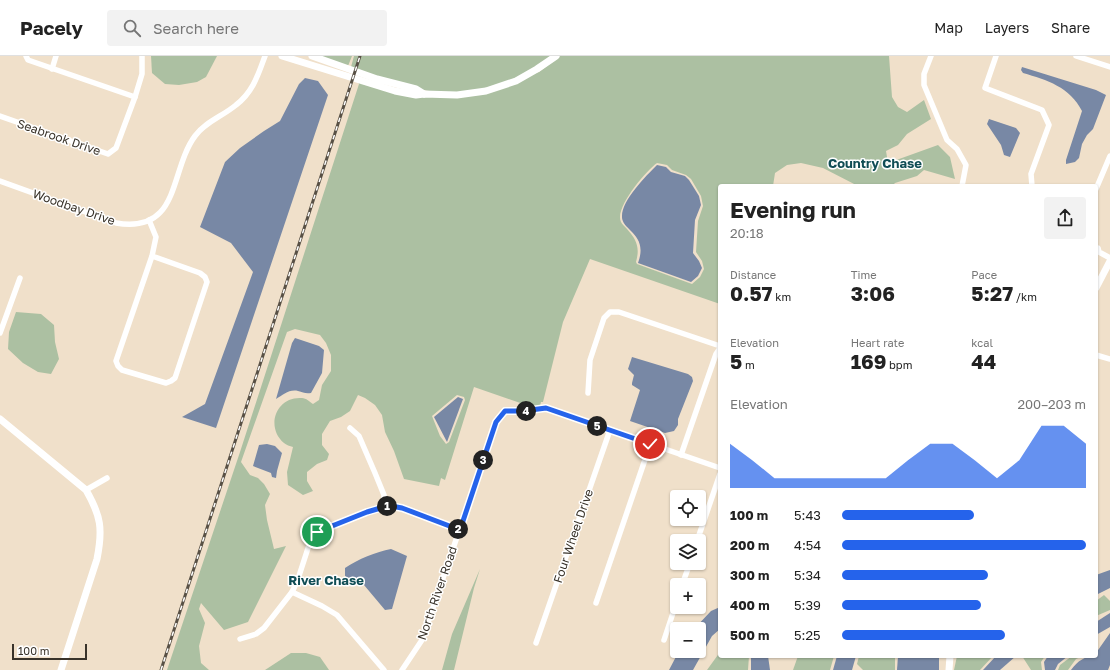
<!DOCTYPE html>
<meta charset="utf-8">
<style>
:root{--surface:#fff;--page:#f2f2f2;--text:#222;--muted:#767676;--line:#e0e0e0;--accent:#2563eb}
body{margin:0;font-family:"Golos Text",sans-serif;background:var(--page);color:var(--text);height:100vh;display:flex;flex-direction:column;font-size:15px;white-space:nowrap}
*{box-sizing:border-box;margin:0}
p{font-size:13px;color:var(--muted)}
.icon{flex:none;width:22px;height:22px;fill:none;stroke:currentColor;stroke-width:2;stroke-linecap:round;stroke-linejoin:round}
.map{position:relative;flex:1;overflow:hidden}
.side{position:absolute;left:718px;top:128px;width:380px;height:474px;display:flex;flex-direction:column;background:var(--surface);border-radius:4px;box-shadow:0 1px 3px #0004}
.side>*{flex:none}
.buttons{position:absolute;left:670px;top:434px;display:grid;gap:8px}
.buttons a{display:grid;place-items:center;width:36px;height:36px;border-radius:4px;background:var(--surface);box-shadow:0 1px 3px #0004;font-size:20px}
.scale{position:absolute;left:12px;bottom:10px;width:75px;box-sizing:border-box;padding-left:4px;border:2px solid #39332a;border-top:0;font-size:11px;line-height:14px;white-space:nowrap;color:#39332a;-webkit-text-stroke:3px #fff;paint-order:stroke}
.pin{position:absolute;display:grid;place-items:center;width:34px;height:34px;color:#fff;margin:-17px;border:2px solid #fff;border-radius:50%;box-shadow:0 1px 4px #0007}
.km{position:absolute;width:20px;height:20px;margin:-10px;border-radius:50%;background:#222;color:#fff;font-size:11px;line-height:20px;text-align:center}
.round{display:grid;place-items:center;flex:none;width:42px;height:42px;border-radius:4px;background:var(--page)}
.overview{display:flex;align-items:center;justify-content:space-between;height:68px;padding:0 12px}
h1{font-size:22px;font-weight:700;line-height:30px}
.stats{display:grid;grid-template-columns:repeat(3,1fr);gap:6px;height:68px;padding:4px 12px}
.stats div{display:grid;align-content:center}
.stats b{font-size:20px;font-weight:700}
.stats small{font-size:11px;font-weight:400}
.stats p{font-size:11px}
.chart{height:112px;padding:8px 12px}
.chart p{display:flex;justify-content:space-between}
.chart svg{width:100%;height:72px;margin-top:4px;fill:var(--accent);opacity:.7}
ul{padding:0 12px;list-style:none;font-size:13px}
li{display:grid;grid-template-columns:64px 48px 1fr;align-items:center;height:30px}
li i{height:10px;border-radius:5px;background:var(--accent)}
header{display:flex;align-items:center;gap:24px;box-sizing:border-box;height:56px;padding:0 20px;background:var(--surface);border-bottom:1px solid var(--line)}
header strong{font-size:19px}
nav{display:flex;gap:22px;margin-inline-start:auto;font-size:14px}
.search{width:280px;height:36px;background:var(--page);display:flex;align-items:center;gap:10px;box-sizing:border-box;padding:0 14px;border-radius:4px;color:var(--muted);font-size:15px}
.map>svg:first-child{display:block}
</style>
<header>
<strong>Pacely</strong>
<div class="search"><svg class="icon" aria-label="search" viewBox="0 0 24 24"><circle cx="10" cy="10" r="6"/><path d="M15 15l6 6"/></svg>Search here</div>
<nav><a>Map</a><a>Layers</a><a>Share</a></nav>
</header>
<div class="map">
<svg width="1110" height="614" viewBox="0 0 1110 614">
<rect width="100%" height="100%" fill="#f0e0ca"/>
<g fill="#acc0a2" fill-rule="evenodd">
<path d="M151,0H217L206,21L197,26L179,29L165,28L152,17Z"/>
<path d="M319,0H352L348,10Z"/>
<path d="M354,0H552C519,27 465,43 423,34C400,30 374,19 351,11Z"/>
<path d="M560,0H889L892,41L898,51L907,56L924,44L931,63L907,78L898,89L886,95L888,107L938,89L950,101L955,123L924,114L917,120L895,127L892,130H858L823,112L801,107L787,109L775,117L773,130H720V248L590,203L563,266L543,346H541L540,350L532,351L474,331L445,424L441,422L439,430L404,423L394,395L385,376L382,359L375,349L365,342L358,339L350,355L341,361L330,365L322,378V389L329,398L327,404L317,408L307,416V425L313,435L303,439L288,429L287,416L293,391C290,390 286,389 284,387C265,371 276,340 302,342C306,342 310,346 313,348L319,344L322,329L331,315V299L326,287L320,279L295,273L287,276L241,406L250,419L258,422L264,428L270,438L265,449L267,464L274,493L286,490L248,566L224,574L201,547L199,553L205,567L199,590L201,607L209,614H167L240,396L359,28L358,26L424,40L458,41L539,16ZM657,107L667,109L672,114L686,119L691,123L701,140L703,150L698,165L696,196L702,205L704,213L700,221L692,228L637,208L636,206C640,192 637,184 627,173C625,171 622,168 621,166C614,152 646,115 657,107ZM457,339L464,341L465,344L449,386L446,388L440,380L432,360Z"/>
<path d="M16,256L41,258L54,269L55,286L59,303L51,318L38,316L23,307L8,293L9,276Z"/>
<path d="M480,513L474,532L454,614H442L452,578Z"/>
<path d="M1104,539L1110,545V554L1096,560V545Z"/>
<path d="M720,596V600H749L748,614H707Z"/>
<path d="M291,597H306L320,601L329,614H265Z"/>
<path d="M798,600H834L830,614H793Z"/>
<path d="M859,600H895V614H863L857,608Z"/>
<path d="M957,600H993L980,614H954Z"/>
<path d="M1022,600H1045L1041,606L1042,614H1031Z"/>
<path d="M1072,600H1083L1076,603L1068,614H1058L1060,609Z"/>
</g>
<g fill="#7888a5">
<path d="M1022,11L1096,34L1106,39L1093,73L1087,79L1082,88L1079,102L1075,106L1066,108V104L1082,55C1070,31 1047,24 1023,17L1021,14Z"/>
<path d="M305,22L318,25L328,39L216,372L182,361L205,348L253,216L231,187L200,171L225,106L240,92L264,75L280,65L299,28Z"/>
<path d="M989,63L1016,72L1020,77L1010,101L1004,99L1001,89L987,68Z"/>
<path d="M657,109L666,111L671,116L685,120L689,124L699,140L701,149L695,164L693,197L699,205L702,212L698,220L691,226L638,207C649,177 621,175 622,160C622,144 646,120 657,109Z"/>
<path d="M295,282L319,290L324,294L322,317L311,337C305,338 303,336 298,335C289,333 283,339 276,343L292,287Z"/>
<path d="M632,301L688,318L692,321L693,325L678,363V369L674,375L665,377L630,365L640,334L632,329V327L634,319L628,313Z"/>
<path d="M458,341L463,343L447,386L434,361Z"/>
<path d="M267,388L275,390L282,397L277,415L276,422L272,421L271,417L253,410L259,389Z"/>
<path d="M391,493L407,500L392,553L385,554L364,529L350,524L345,520V512C358,503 376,496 391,493Z"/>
<path d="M1110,514V532L1096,539V519Z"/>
<path d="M720,551V573L712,580L693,614H669L679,595H699V573H694L711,555Z"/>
<path d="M1110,557V571L1096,579V566Z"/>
<path d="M1110,577V609L1108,614H1071C1078,605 1084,600 1096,600V597Z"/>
<path d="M751,600H768L770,614H751Z"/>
<path d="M837,600H856L852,614H833Z"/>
<path d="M898,600H939V614H897Z"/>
<path d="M996,600H1016L1000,614H983Z"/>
<path d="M1048,600H1068L1058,608L1055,614H1045L1044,606Z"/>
</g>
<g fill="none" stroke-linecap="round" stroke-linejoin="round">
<g stroke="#fff" stroke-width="5.5">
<path d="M26,0L28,4L135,41"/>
<path d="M931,0L924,18V29L947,84L957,93L966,109L962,130"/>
<path d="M996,0L985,32L1042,54L1049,69L1031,118L1032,130"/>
<path d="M1076,0L1110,11"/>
<path d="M52,13L56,0"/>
<path d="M0,60L108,98L116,92L135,41L142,18V0"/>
<path d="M0,125L116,167C181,178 169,115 195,80C205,66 223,60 236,49C253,36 258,19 265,0"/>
<path d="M1096,133L1110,100"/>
<path d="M149,164L156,181L152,200L116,305L118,310L122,314L166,327L171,325L175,322L207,226L205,221L200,217L152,200"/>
<path d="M1096,192H1098L1099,196L1110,202"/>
<path d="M0,277L20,222"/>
<path d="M1096,299L1110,303"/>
<path d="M588,337L590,304L604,262L610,256H619L720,290"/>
<path d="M350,372L359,380L375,417L384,439V451"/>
<path d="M681,399L716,298L720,292"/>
<path d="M86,434L107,422"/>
<path d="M307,471L314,479"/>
<path d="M697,485L720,418"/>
<path d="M682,529L690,507"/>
<path d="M292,536L322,550L337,559L384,614"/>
<path d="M596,547L650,389"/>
<path d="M240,583L256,578L264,572L292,536L297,526L310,486L317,476L367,456L384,451L391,450L402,452L460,474"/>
<path d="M664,584L677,545"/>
<path d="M536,587L610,374"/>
<path d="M402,614L422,584L496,366L505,355H523L546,352L720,412"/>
</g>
<g stroke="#fff" stroke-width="7">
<path d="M282,0L395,35L416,39L424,38L457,39L486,35L516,25L537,13L556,0"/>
<path d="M312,0L377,23L416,33L424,38"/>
<path d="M1096,232L1110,205"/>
<path d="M0,363L86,434C101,460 103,473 97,503L61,614"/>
<path d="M949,614L950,600"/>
</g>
<g stroke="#585045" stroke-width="3">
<path id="rail" d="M161,614L360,0"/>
</g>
<use href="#rail" stroke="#fff" stroke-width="1.5" stroke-dasharray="4.5" stroke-linecap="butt"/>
</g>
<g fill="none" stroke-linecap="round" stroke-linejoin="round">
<g stroke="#fff" stroke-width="8">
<path id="route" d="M317,476L367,456L384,451L391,450L402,452L460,474L496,366L505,355H523L546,352L650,388"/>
</g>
<use href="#route" stroke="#2563eb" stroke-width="5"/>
</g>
<g text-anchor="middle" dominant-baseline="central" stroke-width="3" stroke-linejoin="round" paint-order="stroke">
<g font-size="12" fill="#39332a" stroke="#fff">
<text transform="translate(59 81) rotate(19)">Seabrook Drive</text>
<text transform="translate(74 151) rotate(19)">Woodbay Drive</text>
<text transform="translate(573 480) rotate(-71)">Four Wheel Drive</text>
<text transform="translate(437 537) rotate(-71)">North River Road</text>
</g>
<g font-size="13" font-weight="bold" fill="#104d55" stroke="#fff">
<text x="875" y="107">Country Chase</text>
<text x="326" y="524">River Chase</text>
</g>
</g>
</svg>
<div class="buttons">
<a><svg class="icon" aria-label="locate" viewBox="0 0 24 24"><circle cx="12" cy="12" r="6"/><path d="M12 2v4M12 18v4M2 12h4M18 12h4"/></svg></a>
<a><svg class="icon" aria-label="layers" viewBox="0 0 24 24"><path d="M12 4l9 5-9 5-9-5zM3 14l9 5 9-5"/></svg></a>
<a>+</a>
<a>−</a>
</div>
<div class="scale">100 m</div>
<div class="pin" style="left:317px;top:476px;background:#1e9e55"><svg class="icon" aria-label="arrive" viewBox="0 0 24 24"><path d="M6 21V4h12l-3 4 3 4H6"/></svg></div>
<div class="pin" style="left:650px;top:388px;background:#d93025"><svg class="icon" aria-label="check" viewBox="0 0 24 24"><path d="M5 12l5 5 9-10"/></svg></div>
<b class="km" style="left:387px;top:450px">1</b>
<b class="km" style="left:458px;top:473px">2</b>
<b class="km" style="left:483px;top:404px">3</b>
<b class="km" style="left:526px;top:355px">4</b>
<b class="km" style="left:597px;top:370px">5</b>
<section class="side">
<div class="overview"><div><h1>Evening run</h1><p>20:18</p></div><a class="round"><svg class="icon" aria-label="share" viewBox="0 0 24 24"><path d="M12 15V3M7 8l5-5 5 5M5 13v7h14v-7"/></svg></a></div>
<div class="stats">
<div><p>Distance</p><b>0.57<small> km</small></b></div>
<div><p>Time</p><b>3:06</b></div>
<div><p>Pace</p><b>5:27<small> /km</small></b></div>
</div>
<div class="stats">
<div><p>Elevation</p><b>5<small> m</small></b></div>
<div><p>Heart rate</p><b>169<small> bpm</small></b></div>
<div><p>kcal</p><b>44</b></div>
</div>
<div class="chart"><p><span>Elevation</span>200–203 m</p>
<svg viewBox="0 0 160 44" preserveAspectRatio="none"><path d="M0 44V17L10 27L20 38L30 38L40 38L50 38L60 38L70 38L80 27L90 17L100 17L110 27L120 38L130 27L140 6L150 6L160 17V44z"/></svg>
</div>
<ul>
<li><b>100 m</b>5:43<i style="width:54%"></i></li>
<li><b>200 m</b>4:54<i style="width:100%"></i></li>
<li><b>300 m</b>5:34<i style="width:60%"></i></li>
<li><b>400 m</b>5:39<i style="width:57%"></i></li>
<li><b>500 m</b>5:25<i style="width:67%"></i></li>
</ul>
</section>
</div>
